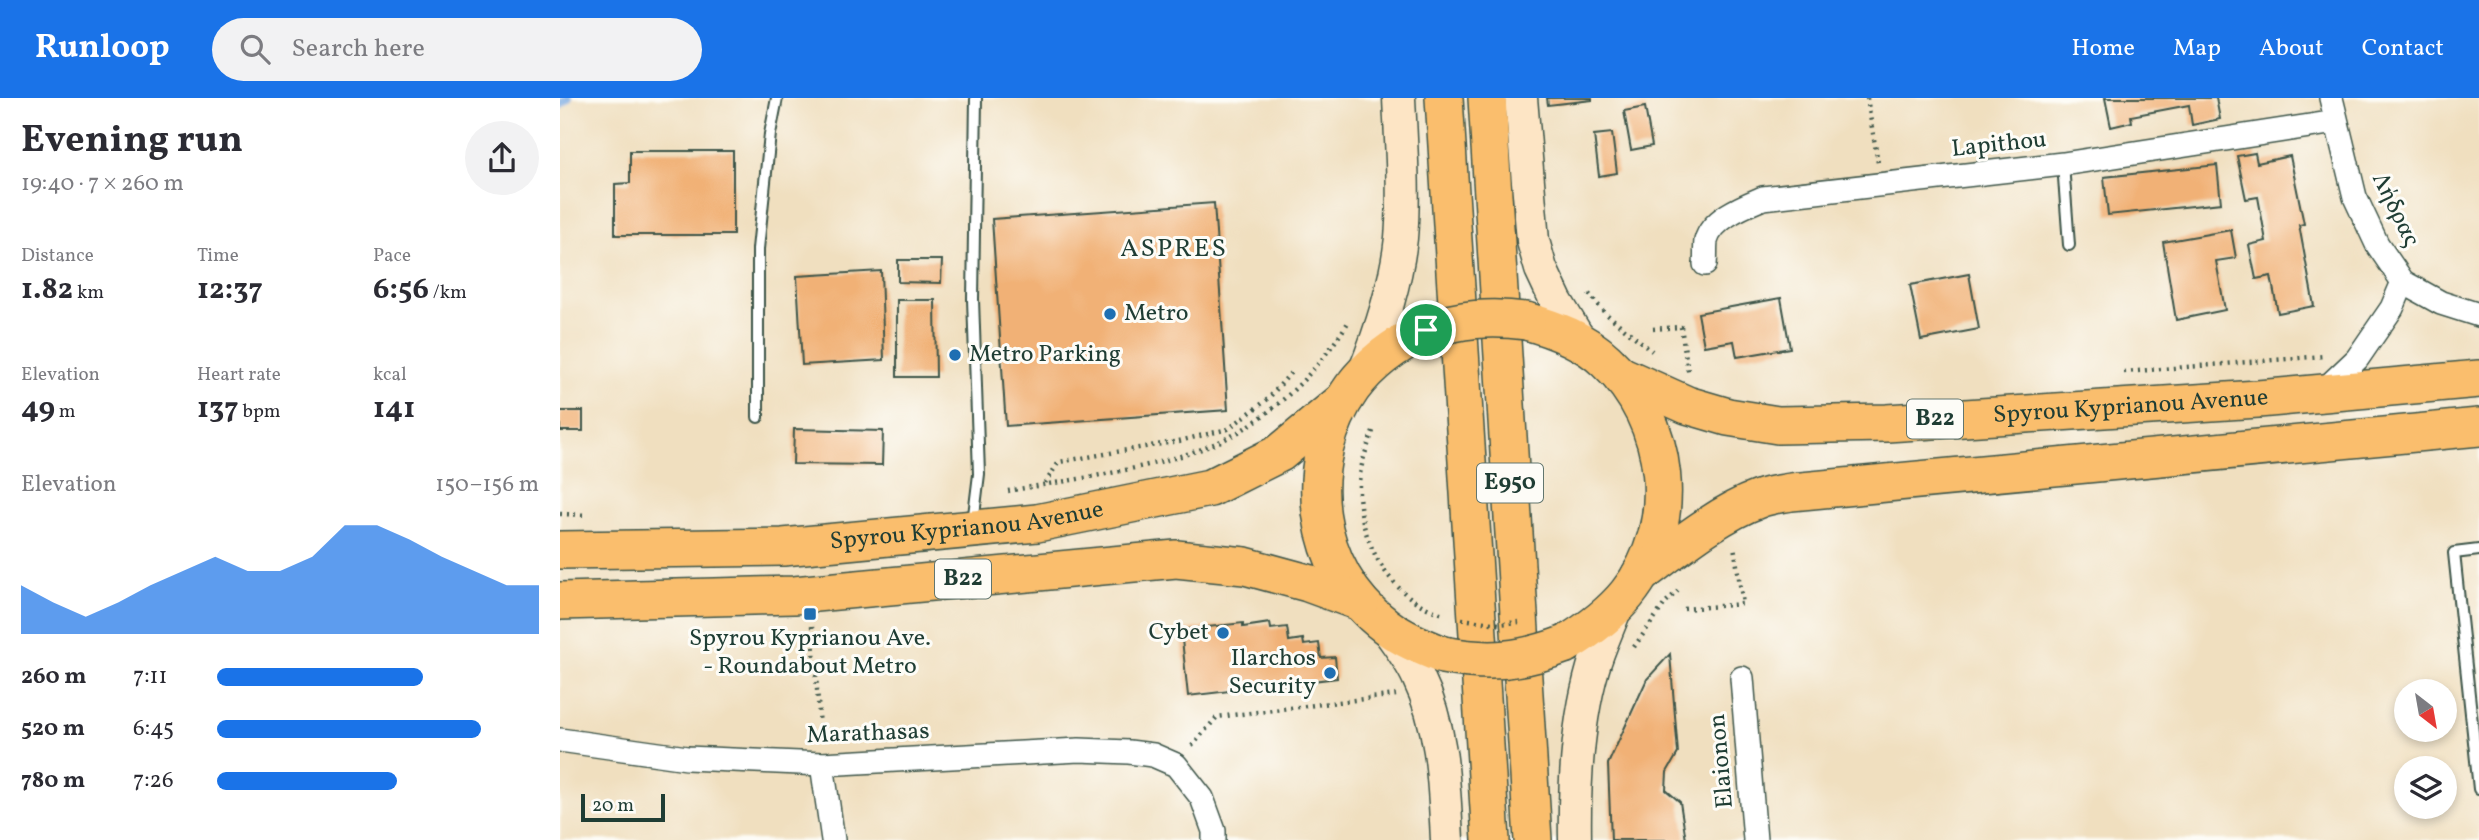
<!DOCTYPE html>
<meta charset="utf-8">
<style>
:root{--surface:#fff;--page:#f2f2f3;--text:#2b2b33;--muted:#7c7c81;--accent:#1a73e8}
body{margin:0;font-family:Vollkorn,serif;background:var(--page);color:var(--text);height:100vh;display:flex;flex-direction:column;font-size:26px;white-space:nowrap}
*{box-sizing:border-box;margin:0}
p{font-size:23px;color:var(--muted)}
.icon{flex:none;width:38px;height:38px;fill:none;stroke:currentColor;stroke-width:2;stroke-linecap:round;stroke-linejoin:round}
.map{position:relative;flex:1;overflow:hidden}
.sheet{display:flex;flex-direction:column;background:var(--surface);width:560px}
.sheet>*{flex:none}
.needle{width:46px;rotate:149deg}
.fabs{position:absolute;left:1834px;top:581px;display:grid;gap:14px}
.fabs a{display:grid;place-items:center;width:63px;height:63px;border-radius:50%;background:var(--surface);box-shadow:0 4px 10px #0003;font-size:35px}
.scale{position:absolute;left:21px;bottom:18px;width:84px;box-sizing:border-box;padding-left:7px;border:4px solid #1f3d34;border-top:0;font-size:19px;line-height:24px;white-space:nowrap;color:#1f3d34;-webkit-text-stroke:5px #fdfcf7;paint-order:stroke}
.pin{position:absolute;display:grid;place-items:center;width:60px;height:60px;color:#fff;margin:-30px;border:4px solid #fff;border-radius:50%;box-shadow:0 2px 7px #0007}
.round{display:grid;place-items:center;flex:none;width:74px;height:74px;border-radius:37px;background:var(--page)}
.headline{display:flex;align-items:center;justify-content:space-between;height:119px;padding:0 21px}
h1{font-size:38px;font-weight:700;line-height:52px}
.figures{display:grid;grid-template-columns:repeat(3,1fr);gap:10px;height:119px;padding:7px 21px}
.figures div{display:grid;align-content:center}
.figures b{font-size:30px;font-weight:700}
.figures small{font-size:19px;font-weight:400}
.figures p{font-size:19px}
.chart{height:196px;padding:14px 21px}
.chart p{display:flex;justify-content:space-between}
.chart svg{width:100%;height:126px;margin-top:7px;fill:var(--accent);opacity:.7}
ul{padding:0 21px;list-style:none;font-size:23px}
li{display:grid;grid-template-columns:112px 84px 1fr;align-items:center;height:52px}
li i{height:18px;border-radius:9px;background:var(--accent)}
header{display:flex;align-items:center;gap:42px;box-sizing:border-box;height:98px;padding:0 35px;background:var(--accent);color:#fff}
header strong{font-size:33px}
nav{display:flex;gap:38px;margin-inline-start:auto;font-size:24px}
.search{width:490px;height:63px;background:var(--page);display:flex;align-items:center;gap:18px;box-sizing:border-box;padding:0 24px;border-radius:38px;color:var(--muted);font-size:26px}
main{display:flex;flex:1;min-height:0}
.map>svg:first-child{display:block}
</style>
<header>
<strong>Runloop</strong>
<div class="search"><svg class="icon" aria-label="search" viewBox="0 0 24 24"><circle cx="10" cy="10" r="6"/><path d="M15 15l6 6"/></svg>Search here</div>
<nav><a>Home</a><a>Map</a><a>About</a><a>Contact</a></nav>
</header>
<main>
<section class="sheet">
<div class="headline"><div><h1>Evening run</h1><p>19:40 · 7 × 260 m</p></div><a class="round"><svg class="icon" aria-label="share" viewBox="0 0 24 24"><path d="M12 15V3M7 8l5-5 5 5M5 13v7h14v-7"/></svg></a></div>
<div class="figures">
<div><p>Distance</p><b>1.82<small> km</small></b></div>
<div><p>Time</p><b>12:37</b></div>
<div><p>Pace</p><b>6:56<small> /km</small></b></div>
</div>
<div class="figures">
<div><p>Elevation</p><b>49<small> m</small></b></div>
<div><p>Heart rate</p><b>137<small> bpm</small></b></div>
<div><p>kcal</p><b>141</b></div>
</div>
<div class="chart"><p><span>Elevation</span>150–156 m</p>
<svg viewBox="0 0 160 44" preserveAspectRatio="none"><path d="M0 44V27L10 33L20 38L30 33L40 27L50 22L60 17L70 22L80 22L90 17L100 6L110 6L120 11L130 17L140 22L150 27L160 27V44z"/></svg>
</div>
<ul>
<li><b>260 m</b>7:11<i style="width:64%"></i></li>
<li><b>520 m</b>6:45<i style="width:82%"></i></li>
<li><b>780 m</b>7:26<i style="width:56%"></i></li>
</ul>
</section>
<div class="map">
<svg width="1919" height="742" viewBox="0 0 1919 742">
<rect width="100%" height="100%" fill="#fdfcf7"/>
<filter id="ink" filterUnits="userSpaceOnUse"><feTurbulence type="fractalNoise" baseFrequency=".0143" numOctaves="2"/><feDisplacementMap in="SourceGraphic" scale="14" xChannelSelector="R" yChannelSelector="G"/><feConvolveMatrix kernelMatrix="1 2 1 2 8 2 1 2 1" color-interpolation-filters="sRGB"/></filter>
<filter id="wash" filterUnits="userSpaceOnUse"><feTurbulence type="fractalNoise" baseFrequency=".00686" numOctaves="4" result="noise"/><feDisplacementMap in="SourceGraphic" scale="28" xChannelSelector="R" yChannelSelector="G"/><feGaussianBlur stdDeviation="1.57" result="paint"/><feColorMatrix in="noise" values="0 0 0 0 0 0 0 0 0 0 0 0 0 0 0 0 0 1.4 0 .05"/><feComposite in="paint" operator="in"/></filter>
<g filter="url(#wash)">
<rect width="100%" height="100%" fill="#f0dfbf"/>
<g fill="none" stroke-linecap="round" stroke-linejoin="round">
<path stroke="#77a8e2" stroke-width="9" d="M0,7L8,0"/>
</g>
<g id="blocks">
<g fill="#f1b176">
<path d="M987,0H1032V2L988,7Z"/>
<path d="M1545,0H1656L1660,21L1632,27L1629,7L1571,18L1572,24L1551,29Z"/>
<path d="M1085,9L1092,48L1071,52L1064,13Z"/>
<path d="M1052,35L1057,75L1039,78L1034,37Z"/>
<path d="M70,53H173V137H55V86L70,85Z"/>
<path d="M1695,55L1697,65L1730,58L1744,126L1739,127L1754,208L1718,215L1711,178L1696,181L1689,147L1706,143L1698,99L1686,101L1677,58Z"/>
<path d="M1657,67L1661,105L1548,117L1544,79Z"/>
<path d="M654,105L668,312L446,328L432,121Z"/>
<path d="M1671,132L1676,160L1656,163L1665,212L1616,222L1603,144Z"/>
<path d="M338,162H382L381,185L338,184Z"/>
<path d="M321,173L324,262L242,267L237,178Z"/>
<path d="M1409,176L1419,231L1361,242L1350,187Z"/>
<path d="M1221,200L1230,250L1177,259L1174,243L1144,248L1138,215Z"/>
<path d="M337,202H375L376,279H337Z"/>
<rect x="0" y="313" width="23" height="20"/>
<path d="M234,331L323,333L322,367L233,366Z"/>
<path d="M683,525V529L710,525L711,531L727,529L729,543L743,541L744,547L759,545L761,560L775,559L777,580L628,598L621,532Z"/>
<path d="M1110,556L1118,655L1107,674L1106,692L1120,704L1126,742H1051L1048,666L1087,581Z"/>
</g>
</g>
</g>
<g filter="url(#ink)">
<use href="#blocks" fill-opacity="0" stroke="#3e5549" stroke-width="2"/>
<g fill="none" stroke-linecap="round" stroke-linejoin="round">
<g stroke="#3e5549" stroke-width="14">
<g id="service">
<path d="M1503,66L1509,147"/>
<path d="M198,319V151L210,36L217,0"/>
<path d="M413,425L419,376L413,201L416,0"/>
<path d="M1919,452L1894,455L1919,691"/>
</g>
</g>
<g stroke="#3e5549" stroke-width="26">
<g id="minor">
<path d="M1771,0L1795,99L1817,146L1843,184L1881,205L1919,217"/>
<path d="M1145,166C1146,159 1145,151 1146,143C1152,120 1184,108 1203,100L1503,66L1776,24"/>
<path d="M1760,296L1797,261L1832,210L1843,184"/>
<path d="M1182,580L1195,742"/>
<path d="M0,642L127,660L262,666L519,652L569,654L593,657L616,667L642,700L654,733V742"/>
<path d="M262,666L273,742"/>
</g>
</g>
<g stroke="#3e5549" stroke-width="35">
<g id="secondary">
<path d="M961,0L973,143L981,171L996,203L1021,244"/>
<path d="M804,275C821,232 836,187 841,140C845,94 841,46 839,0"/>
<path d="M826,529C837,545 850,561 858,579C883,630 884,686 887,742"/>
<path d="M1015,742C1014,685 1017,625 1033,570C1039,549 1049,529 1056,509"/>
</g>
</g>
<g stroke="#3e5549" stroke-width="40">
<g id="primary">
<path d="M884,0L931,742"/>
<path d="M927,0L973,742"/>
<path d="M966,223C995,231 1024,242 1046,263C1110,322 1123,427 1067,496C1050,517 1029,532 1006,546"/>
<path d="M866,232C837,246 811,264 792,290C739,364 752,473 826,528C843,541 863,549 883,557"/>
<path id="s1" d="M1060,277L1127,307L1168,319L1218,327L1327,325L1698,301L1919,281"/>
<path id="s2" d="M0,452L223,449L477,425L650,390L720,355L783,303"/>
<path d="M1080,477C1114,452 1159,415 1199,401C1209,397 1221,396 1231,394L1919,329"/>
<path d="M0,503L234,497L616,461L685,468L748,485L800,504"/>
</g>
</g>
<g stroke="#3e5549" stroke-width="4.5" stroke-dasharray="2 5" stroke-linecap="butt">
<path d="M1307,0L1318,65"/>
<path d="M1029,196L1044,214L1092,253"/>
<path d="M1093,231L1121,229L1128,273"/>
<path d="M1564,274L1764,258"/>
<path d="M813,333C807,350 800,367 799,386C797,439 829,502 884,516"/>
<path d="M485,385L499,364L619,343L668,331L708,301L733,272"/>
<path d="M448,393C518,380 626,368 685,330C728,303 762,266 789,223"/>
<path d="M0,416L27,417"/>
<path d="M1124,511L1183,506L1174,448"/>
<path d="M252,528L261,641"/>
<path d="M1074,549L1106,504L1121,490"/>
<path d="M632,648L657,619L836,597"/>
</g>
<use href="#service" stroke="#fff" stroke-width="10"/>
<use href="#minor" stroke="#fff" stroke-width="23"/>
<use href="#secondary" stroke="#fde5c5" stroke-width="32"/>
<use href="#primary" stroke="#fabe6d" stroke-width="37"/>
<g stroke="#3e5549" stroke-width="40" stroke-linecap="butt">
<g id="primary-bridge">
<path d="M866,232C901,221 930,218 966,223"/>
<path d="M883,557C930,566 961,563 1006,546"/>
</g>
</g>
<path stroke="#3e5549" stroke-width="4.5" stroke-dasharray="2 5" stroke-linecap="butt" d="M902,521L939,526L959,524"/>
<use href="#primary-bridge" stroke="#fabe6d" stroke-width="37"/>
</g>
</g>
<g fill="#1f6fb2" stroke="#fdfcf7" stroke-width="2.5">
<circle cx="550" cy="216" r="7"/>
<circle cx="395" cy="257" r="7"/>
<rect x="243" y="509" width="14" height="14" rx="3.5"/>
<circle cx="663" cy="535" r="7"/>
<circle cx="770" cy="575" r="7"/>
</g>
<g text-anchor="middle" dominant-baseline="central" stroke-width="6" stroke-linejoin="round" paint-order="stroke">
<g fill="#fdfcf7" stroke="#62766e" stroke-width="2">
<rect x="1347" y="301.5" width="56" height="39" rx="5"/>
<rect x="917" y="365.5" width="66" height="39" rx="5"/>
<rect x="375" y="461.5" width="56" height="39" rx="5"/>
</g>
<g font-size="23" font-weight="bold" fill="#1f3d34">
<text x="1375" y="321">B22</text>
<text x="950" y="385">E950</text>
<text x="403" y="481">B22</text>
</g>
<g font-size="24" fill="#1f3d34" stroke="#fdfcf7">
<text transform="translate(1439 47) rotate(-6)">Lapithou</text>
<text transform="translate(1835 112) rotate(64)">Λήδρας</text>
<text stroke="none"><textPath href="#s1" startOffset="520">Spyrou Kyprianou Avenue</textPath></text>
<text stroke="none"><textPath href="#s2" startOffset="408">Spyrou Kyprianou Avenue</textPath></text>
<text transform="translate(308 636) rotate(-2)">Marathasas</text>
<text transform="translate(1162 663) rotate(-95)">Elaionon</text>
</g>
<g font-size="24" fill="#1f3d34" stroke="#fdfcf7" text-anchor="start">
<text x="564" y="216">Metro</text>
<text x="409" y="257">Metro Parking</text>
<text x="649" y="535" text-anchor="end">Cybet</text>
<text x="250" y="541" text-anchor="middle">Spyrou Kyprianou Ave.<tspan x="250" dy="28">- Roundabout Metro</tspan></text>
<text x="756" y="561" text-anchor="end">Ilarchos<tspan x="756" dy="28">Security</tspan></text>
</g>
<g font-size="26" letter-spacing="2" fill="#1f3d34" stroke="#fdfcf7">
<text x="614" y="151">ASPRES</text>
</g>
</g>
</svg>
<div class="fabs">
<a><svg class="needle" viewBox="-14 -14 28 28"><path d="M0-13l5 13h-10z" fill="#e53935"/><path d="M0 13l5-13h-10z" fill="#7c7c81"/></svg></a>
<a><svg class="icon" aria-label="layers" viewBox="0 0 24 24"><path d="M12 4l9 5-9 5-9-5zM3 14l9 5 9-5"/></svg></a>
</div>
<div class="scale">20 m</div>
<div class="pin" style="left:866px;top:232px;background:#1e9e55"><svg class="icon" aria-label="arrive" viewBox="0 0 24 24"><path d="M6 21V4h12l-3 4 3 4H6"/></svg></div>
</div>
</main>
